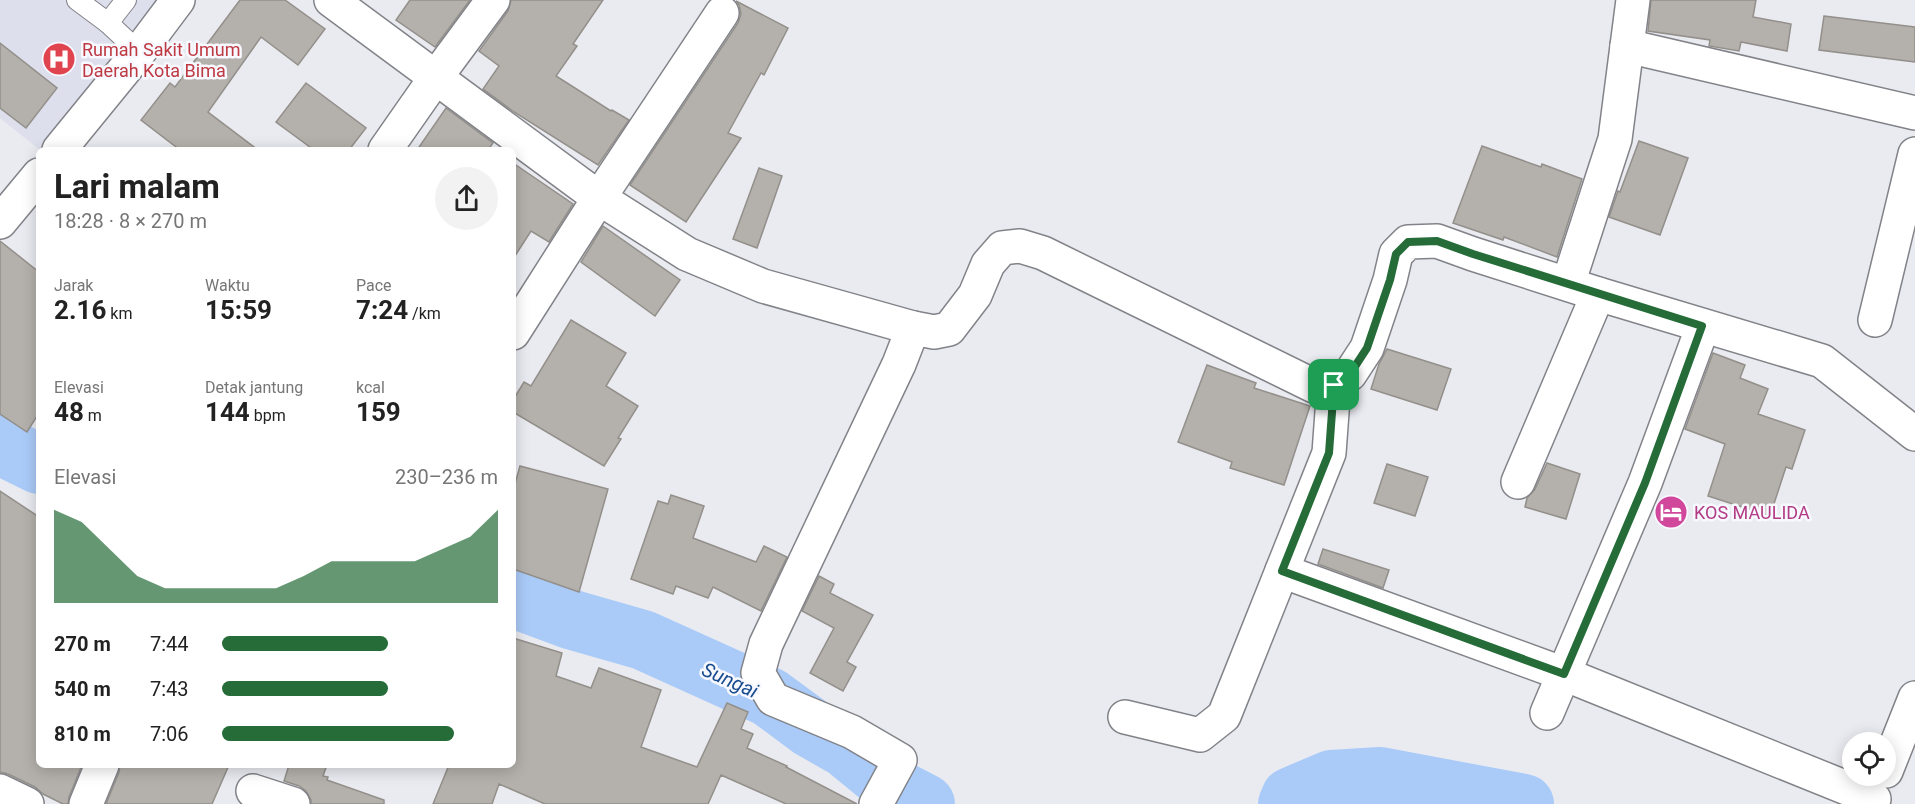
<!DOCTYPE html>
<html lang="id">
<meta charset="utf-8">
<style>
:root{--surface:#fff;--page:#f2f2f2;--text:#222;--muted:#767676;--accent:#256c39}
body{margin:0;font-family:Roboto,sans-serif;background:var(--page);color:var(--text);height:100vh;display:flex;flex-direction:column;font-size:22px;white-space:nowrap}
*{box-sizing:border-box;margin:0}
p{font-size:20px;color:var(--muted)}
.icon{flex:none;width:33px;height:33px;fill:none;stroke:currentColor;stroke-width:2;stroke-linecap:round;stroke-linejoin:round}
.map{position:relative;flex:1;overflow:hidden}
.sheet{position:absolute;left:36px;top:147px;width:480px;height:621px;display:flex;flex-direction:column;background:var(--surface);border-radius:9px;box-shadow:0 3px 15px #0003}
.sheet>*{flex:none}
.fabs{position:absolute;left:1842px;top:732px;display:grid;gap:12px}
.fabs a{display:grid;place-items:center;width:54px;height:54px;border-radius:50%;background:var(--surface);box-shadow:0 3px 15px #0003;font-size:30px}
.pin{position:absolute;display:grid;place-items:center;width:51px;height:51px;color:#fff;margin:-26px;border-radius:12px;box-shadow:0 3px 9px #0006}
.round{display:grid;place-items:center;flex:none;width:63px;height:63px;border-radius:32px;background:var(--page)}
.summary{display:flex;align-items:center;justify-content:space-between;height:102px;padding:0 18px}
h1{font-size:33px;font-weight:700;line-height:45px}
.stats{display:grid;grid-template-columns:repeat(3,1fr);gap:9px;height:102px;padding:6px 18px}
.stats div{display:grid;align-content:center}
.stats b{font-size:26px;font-weight:700}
.stats small{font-size:16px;font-weight:400}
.stats p{font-size:16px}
.chart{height:168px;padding:12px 18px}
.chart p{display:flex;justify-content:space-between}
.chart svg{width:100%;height:108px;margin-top:6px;fill:var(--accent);opacity:.7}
ul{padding:0 18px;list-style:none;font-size:20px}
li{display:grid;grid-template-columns:96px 72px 1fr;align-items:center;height:45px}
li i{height:15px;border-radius:8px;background:var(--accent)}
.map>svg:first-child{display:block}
</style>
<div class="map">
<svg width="1915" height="804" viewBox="0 0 1915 804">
<rect width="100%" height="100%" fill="#eaebf1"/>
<path fill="#dddfec" d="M0,0H167L42,150H40L0,118Z"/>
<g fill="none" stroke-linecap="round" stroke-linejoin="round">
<g stroke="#aacbf8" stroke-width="60">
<path d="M0,445L39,464"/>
<path d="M513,598L573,620L643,640L769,697L811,728L846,748L896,789L925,804"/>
<path d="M1288,804L1291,797L1331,780L1380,777L1524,804"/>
</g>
</g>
<g fill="#b4b0ab" stroke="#938f8a" stroke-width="1.5">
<path d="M240,0H285L325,29L298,65L261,37L208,112L258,150H180L141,120L170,83L175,87Z"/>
<path d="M410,0H470L435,47L396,20Z"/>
<path d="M511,0H603L573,44L577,46L556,76L611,111L612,110L629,120L598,165L514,112L483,89L499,66L479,51L508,11Z"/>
<path d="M1651,0H1756L1753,17L1791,24L1787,51L1741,42L1739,51L1709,46L1710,40L1648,31Z"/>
<path d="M736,1L788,28L764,75L761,73L728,133L741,138L686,222L630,185L738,23L741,14L739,5Z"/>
<path d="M1824,16L1915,27V62L1819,50Z"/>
<path d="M0,43L57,88L26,128L0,108Z"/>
<path d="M306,83L366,128L349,150H314L276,122Z"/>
<path d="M446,108L493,143L488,150H417Z"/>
<path d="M1639,141L1688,158L1660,235L1609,217L1618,191L1620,192Z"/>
<path d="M1482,146L1541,167L1542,164L1582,179L1557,257L1504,237L1503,240L1453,223Z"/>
<path d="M513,163L573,204L549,242L531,231L513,259Z"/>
<path d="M759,168L782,176L757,248L733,239Z"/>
<path d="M603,226L680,280L655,316L581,262Z"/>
<path d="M0,241L39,272V413L27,432L0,414Z"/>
<path d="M571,320L626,353L606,386L638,406L618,438L621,439L604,466L513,412V400L524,382L531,386Z"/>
<path d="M1387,349L1451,369L1437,410L1371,389L1379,364Z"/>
<path d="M1713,353L1745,365L1740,378L1768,389L1758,414L1805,430L1792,469L1786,467L1770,516L1708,496L1725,444L1685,429Z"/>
<path d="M1207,365L1256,383L1254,388L1310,406L1284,485L1230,468L1232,462L1178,442Z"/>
<path d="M1547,463L1580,474L1566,519L1525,507L1527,498L1535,489Z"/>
<path d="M1387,464L1428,477L1415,516L1374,503Z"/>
<path d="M520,466L608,489L579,592L513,569V491Z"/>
<path d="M0,491L39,517V765H82L69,797L68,804H63L43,794L35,787L8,774L0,772Z"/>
<path d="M671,495L704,506L693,538L756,562L764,546L787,557L761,611L713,587L708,598L676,586L673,594L631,579L658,501L668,504Z"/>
<path d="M1323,549L1389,570L1383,588L1318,564Z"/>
<path d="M819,576L834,584L830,593L873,615L847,662L856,667L843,691L810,673L834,628L802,611Z"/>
<path d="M513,638L562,653L556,676L591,688L599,668L661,690L641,747L697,767L727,703L748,712L741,729L753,734L747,748L787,766L786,767L857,804H786L721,775L708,804H545L499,784L492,804H433L449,765H513Z"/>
<path d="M120,765H229L212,804H106L119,772Z"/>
<path d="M289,765H327L323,776L328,777L327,780L384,800V804H311V800L306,791L299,786L284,781Z"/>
</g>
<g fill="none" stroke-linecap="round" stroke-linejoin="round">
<g stroke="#828389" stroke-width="22">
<g id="lane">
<path d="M77,0L108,23"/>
<path d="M126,0L108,23L139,52"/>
</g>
</g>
<g stroke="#828389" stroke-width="36">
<g id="street">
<path d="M331,0L599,198L513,333"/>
<path d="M722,13L599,198L687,254L763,286L913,328L934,332L949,329L975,295L988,264L1002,248L1020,246L1043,253L1314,386L1334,385L1350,374L1367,348L1390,280L1396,254L1408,242L1437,241L1473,254L1598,294L1822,361L1915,434"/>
<path d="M1627,46L1915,113"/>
<path d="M385,150L436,77L493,0"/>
<path d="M1568,284L1615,139L1633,0"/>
<path d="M1875,320L1915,154"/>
<path d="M1518,482L1598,294"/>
<path d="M1282,571L1564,674L1874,799"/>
<path d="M1547,713L1645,483L1703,326"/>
<path d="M1125,717L1200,735L1224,716L1329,453L1334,385"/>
<path d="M1886,771L1915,698"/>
<path d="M0,791L27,804"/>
<path d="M253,791L293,804"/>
<path d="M86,804L102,765"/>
<path d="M876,804L900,760L852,732L773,699L758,673L766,644L899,364L913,328"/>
</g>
</g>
<g stroke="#828389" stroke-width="36">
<g id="secondary">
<path d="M59,150L139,52L178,0"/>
<path d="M0,222L39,175"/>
</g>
</g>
<use href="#lane" stroke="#fff" stroke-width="20"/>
<use href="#street" stroke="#fff" stroke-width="33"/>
<use href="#secondary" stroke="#fff" stroke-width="33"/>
</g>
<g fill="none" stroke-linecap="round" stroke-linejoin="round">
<g stroke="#fff" stroke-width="12">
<path id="route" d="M1437,241L1473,254L1702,326L1645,483L1564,674L1282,571L1329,453L1334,385L1350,374L1367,348L1390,280L1396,254L1408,242Z"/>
</g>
<use href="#route" stroke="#256c39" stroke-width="8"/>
</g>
<defs>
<g id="hospital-disc" transform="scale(1.725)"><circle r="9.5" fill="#e0444e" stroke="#f8f8ff"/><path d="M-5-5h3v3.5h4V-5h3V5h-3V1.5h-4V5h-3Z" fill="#fff"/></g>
<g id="hotel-disc" transform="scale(1.725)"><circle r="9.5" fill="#d1479c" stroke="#f8f8ff"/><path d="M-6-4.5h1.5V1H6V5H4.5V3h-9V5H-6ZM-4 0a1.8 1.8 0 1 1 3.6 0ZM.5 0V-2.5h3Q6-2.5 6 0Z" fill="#fff"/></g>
</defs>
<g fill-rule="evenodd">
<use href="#hospital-disc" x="59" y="59"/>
<use href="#hotel-disc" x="1671" y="512"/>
</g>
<g text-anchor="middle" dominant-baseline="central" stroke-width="5" stroke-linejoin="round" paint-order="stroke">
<g font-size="18" fill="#be3a42" stroke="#f8f8ff" text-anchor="start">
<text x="82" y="49">Rumah Sakit Umum<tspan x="82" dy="21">Daerah Kota Bima</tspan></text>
</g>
<g font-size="18" fill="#b23c85" stroke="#f8f8ff" text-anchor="start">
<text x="1694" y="512">KOS MAULIDA</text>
</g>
<g font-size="20" font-style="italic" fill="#194c8e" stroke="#f8f8ff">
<text transform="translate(730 680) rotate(24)">Sungai</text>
</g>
</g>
</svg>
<div class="fabs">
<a><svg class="icon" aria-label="locate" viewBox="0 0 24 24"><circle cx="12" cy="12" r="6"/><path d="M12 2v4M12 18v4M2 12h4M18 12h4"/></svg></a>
</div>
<div class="pin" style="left:1334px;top:385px;background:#1e9e55"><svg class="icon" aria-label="arrive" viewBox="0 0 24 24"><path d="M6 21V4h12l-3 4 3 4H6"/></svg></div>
<section class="sheet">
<div class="summary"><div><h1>Lari malam</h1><p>18:28 · 8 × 270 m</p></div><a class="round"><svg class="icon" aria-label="share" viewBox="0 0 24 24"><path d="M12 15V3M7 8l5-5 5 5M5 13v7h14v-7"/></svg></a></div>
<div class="stats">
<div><p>Jarak</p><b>2.16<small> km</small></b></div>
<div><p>Waktu</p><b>15:59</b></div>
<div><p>Pace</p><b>7:24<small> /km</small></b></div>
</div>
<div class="stats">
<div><p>Elevasi</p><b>48<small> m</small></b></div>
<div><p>Detak jantung</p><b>144<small> bpm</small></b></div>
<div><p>kcal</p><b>159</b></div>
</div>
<div class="chart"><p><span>Elevasi</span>230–236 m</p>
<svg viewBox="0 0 160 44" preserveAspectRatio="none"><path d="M0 44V6L10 11L20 22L30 33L40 38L50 38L60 38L70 38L80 38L90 33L100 27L110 27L120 27L130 27L140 22L150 17L160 6V44z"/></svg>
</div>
<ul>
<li><b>270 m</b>7:44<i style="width:60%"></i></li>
<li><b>540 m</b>7:43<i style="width:60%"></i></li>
<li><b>810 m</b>7:06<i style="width:84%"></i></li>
</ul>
</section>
</div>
